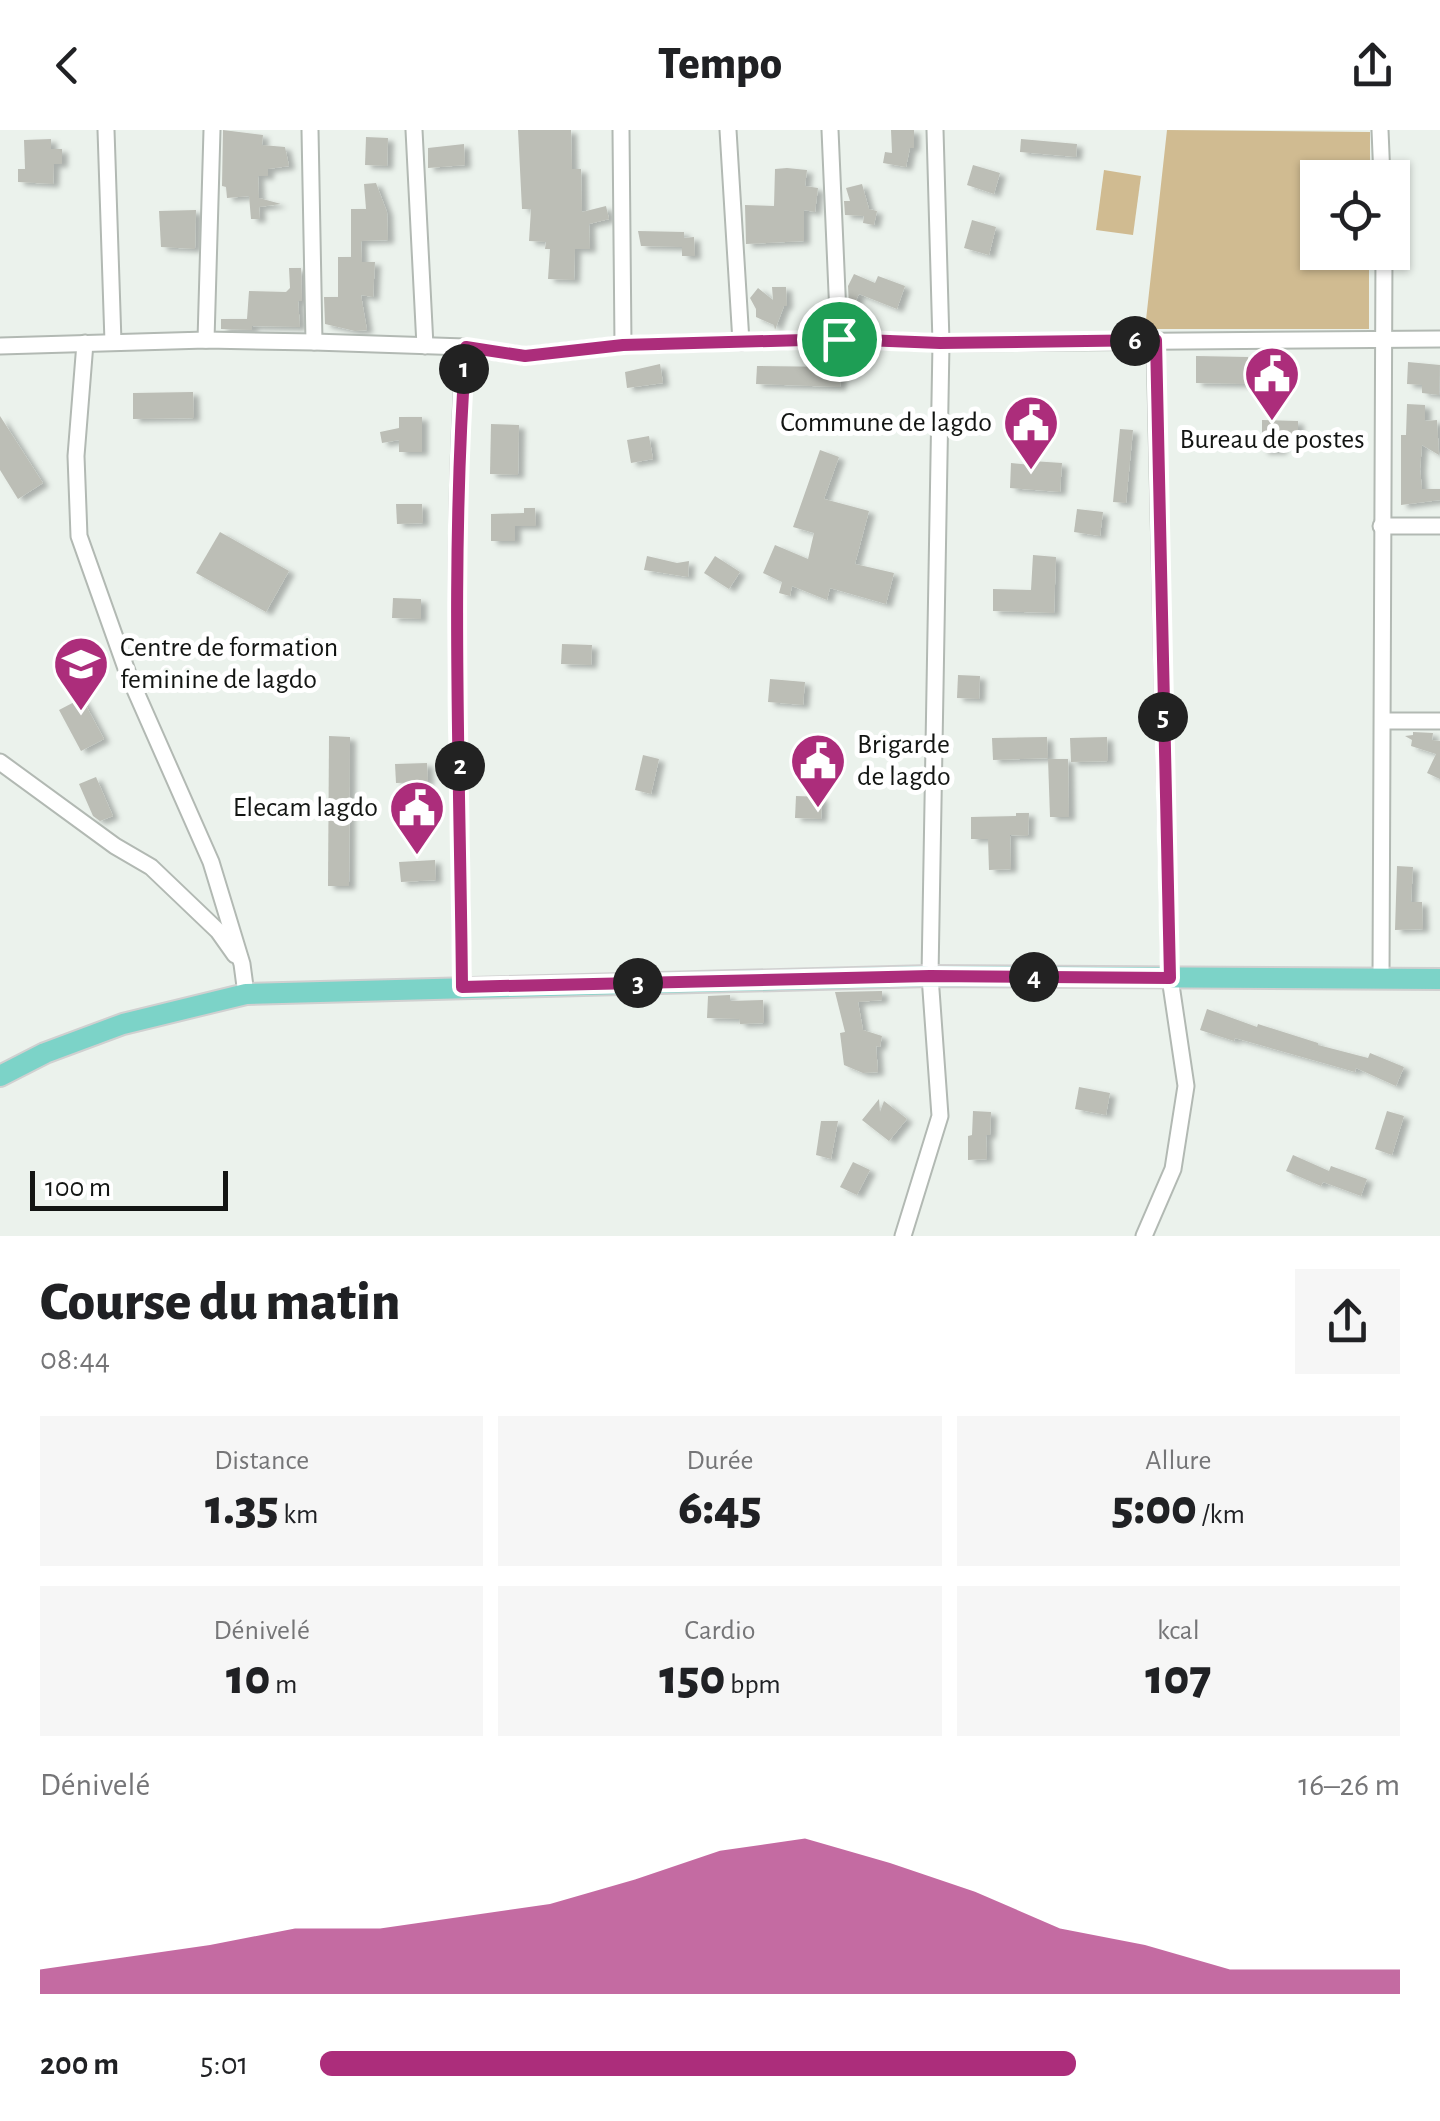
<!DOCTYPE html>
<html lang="fr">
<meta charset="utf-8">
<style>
:root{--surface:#fff;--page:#f6f6f6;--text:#202124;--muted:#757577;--accent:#ac2d7b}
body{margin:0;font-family:"Alegreya Sans",sans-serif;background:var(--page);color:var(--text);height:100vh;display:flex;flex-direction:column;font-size:38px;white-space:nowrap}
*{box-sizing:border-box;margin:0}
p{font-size:32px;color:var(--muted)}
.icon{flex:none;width:55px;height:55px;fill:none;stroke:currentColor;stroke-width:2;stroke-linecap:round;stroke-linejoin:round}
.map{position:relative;height:1106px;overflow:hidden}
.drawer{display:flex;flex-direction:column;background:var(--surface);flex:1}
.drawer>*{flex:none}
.buttons{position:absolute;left:1300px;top:30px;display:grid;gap:20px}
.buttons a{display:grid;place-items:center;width:110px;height:110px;border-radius:0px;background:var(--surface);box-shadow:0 2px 8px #0004;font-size:50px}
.scale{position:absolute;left:30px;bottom:25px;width:198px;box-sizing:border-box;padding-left:10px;border:5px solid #131513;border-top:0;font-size:28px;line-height:35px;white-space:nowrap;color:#131513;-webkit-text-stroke:8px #fff;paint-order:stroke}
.pin{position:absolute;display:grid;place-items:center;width:85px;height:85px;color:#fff;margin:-42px;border:5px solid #fff;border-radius:50%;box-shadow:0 2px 10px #0007}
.km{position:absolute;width:50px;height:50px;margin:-25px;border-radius:50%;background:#222;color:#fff;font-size:28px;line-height:50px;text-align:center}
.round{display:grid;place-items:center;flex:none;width:105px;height:105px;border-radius:0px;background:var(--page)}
.summary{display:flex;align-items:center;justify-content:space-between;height:170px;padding:0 40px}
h1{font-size:55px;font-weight:800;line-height:75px}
.figures{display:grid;grid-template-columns:repeat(3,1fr);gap:15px;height:170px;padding:10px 40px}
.figures div{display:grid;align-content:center;border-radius:0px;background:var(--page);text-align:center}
.figures b{font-size:50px;font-weight:800}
.figures small{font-size:28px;font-weight:400}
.figures p{font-size:28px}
.chart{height:280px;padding:20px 40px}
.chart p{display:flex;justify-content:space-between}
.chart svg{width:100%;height:180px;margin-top:10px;fill:var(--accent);opacity:.7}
ul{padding:0 40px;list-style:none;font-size:32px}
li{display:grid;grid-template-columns:160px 120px 1fr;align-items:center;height:75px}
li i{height:25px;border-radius:12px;background:var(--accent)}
header{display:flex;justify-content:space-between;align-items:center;height:130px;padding:0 40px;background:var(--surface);font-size:45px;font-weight:800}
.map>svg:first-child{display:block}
</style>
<header><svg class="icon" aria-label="back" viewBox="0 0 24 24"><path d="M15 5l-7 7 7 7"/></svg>Tempo<svg class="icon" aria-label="share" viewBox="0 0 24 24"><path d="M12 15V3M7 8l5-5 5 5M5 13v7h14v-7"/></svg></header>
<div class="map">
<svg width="1440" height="1106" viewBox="0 0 1440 1106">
<defs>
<filter id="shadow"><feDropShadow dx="6" dy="3.5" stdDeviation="2.5" flood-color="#0004"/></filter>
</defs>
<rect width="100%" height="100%" fill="#ebf2ec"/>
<g fill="#d0bb91">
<path d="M1167,0L1370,2V47L1318,48V122L1369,123V199H1145Z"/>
<path d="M1104,40L1141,46L1133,105L1096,100Z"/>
</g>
<g fill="#bcbeb6" filter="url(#shadow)">
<path d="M223,0L263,5L262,15L285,17L289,36L268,39V46H258L259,68L281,74L259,77L260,89H251L249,66L227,68L226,57L222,56Z"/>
<path d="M518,0H571L572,39H581L582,82L606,76L609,89L589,94L590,119H575L574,150L548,149L550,119H545L546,112L529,111L531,79H522Z"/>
<path d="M891,0H914V18H910L906,37L883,33L885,22L892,23Z"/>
<path d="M366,7L388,8L387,36L365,35Z"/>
<path d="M51,9V19H62V34H54L53,54L18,52V39H25L24,10Z"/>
<path d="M1021,9L1077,14L1076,27L1020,22Z"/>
<path d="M464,14L465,35L428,38V18Z"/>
<path d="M973,35L1000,43L994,64L967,55Z"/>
<path d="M787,38L807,40L805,56L818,58L815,82L804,80V111L746,114L745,75L774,76L775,39Z"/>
<path d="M376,53L387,82L388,110L361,111L362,132H375L373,167L361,165L367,200L355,201L325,194L324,167H338V127H351V79H366L364,54Z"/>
<path d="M862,54L869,79L877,81L874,95L863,93L864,86L845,85L844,71H850L846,58Z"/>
<path d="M196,80L195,119L161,117L159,81Z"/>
<path d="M972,90L996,97L989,125L964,118Z"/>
<path d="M638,101L684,102V108L694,107L695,126H682V117L641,116Z"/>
<path d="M289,138H301L302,171H298L300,197L252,196V200L221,199V189H247L249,161L286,162L290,158Z"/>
<path d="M854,144L875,153L878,146L905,156L897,179L859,164L853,177L849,175L848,156Z"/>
<path d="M772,157H786L787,176H784L775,200L774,195L756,187V179L750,168L758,158L773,170Z"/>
<path d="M1196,226L1248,227V254L1196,253Z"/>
<path d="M1408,232L1440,235L1439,265L1422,263V255L1407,254Z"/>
<path d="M660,234L663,253L627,258L625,242Z"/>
<path d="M757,236L841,237L840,257L756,254Z"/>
<path d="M193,262L194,288L133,289V263Z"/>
<path d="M1407,274L1425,275V291L1437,290L1439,325L1422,315L1420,339L1422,359H1440V370L1401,375V305H1406Z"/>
<path d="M0,286L43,353L18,369L0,340Z"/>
<path d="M399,287H422V322H399V310L382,313L380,302L399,298Z"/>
<path d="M1262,290L1298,291V311L1282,310L1281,321H1262Z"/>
<path d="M491,294L519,295L518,345L490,344Z"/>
<path d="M1120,299L1133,300L1126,373L1113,372Z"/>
<path d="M649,306L653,329L631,333L627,310Z"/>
<path d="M820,320L839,327L824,369L869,381L855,434L894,443L886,474L830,458L827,470L792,456L790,466L779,463L782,452L763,443L775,415L808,429L814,403L793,397Z"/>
<path d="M1032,331L1062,333L1060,362L1010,358L1011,333L1031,335Z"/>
<path d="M396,374H422L423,393L397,394Z"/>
<path d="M524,378H535L536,396H515V411H491V384L524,383Z"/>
<path d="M1077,379L1103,382L1100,406L1074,402Z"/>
<path d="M220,402L289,441L266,482L196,443Z"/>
<path d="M1033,425L1056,427L1054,483L993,481V459L1031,460Z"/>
<path d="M647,426L677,433L689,431L688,447L644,440Z"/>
<path d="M715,426L740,442L729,459L704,443Z"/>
<path d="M393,468L421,469V489L392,488Z"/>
<path d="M562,514L592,515L591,535L561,534Z"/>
<path d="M958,545L980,546L979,569L957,568Z"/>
<path d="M770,549L805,552L803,575L768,572Z"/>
<path d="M82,568L104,609L81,621L59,580Z"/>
<path d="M1413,602L1433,603L1432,610L1440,611V649L1427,643L1436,624L1411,616L1412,610L1405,606L1413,605Z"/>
<path d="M329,606L350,607L349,756H328Z"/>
<path d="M1047,607L1048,628L993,630L992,608Z"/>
<path d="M1107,607L1108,631L1071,632L1070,608Z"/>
<path d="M643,625L659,629L651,664L635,660Z"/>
<path d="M1048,629H1068L1069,687H1050Z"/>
<path d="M427,633L428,652L396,653L395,634Z"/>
<path d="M96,647L113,686L100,691L93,686L79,654Z"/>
<path d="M796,666L822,667L821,689L795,688Z"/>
<path d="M1016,683H1029L1028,706L1010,705L1011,739L989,740L988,709H971V687L1016,686Z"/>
<path d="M435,730L436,750L401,752L399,732Z"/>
<path d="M1397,736L1413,737L1411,772H1422L1423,799L1395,800Z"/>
<path d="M882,861V870L858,872L863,900L882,906L880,917L876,916L878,942L863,943L844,935L840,903L845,902L835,862Z"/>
<path d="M730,865V871L763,870L764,893L740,894L739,889L707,888L708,866Z"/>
<path d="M1207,879L1257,897L1258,894L1318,913V915L1368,928L1370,923L1404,937L1396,956L1356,938L1355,942L1235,908L1234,911L1200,900Z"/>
<path d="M1079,957L1110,963L1106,985L1075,979Z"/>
<path d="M879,969L880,982L884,971L907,989L889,1011L862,990Z"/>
<path d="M973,981L991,982L990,1005H986L987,1029L968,1030V1006L972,1005Z"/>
<path d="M1387,981L1404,986L1392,1025L1375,1019Z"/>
<path d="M821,991H838L831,1029L816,1025Z"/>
<path d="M1293,1025L1329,1041L1331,1036L1367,1049L1361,1066L1323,1052L1321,1056L1286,1041Z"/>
<path d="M853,1032L870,1040L857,1065L840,1057Z"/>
</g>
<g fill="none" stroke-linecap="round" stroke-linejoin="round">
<g stroke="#b2b9b3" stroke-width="19">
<g id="minor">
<path d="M106,0L113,212"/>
<path d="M310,0L314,212"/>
<path d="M414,0L425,216"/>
<path d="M621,0L623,215"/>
<path d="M728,0L741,212"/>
<path d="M830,0L839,209"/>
<path d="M1380,0L1382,48"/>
<path d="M206,210L212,0"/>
<path d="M85,213L76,326L79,406L128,544L211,732L242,834L246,864"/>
<path d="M0,216L206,210L314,212L465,217L525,226L623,215L839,209L941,213L935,0"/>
<path d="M1381,396H1440"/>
<path d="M1383,591H1440"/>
<path d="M0,632L115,716L151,737L218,801L235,825"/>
<path d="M1381,850L1384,122"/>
<path d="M462,857C460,644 450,430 465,217"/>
<path d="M903,1106L940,986L930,846L941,213L1440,209"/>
<path d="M1144,1106L1173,1039L1186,956L1170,848L1155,211"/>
</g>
</g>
<g stroke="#d0d0d0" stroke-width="24">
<path id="major" d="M0,946L45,923L123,894L246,864L930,846L1440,849"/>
</g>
<use href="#minor" stroke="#fff" stroke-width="15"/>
<use href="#major" stroke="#7cd3c8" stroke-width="20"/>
</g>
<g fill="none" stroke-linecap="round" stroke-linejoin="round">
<g stroke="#fff" stroke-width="20">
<path id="route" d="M839,209L940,213L1156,210L1170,848L930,846L462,857C460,644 450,430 466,217L525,226L623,215Z"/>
</g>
<use href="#route" stroke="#ac2d7b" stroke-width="12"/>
</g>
<defs>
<g id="civic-pin" transform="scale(2.875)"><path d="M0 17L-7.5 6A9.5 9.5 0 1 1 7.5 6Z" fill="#ac2d7b" stroke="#fff"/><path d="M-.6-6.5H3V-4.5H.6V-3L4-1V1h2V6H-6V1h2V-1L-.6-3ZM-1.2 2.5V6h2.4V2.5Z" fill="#fff"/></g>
<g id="university-pin" transform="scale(2.875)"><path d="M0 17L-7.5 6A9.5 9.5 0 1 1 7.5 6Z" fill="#ac2d7b" stroke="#fff"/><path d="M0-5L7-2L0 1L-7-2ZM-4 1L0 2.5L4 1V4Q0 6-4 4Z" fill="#fff"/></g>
</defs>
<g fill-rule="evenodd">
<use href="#civic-pin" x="1272" y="244"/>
<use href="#civic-pin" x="1031" y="293"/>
<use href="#university-pin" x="81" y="534"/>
<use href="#civic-pin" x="818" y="631"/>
<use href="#civic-pin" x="417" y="678"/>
</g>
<g text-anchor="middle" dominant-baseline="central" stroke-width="10" stroke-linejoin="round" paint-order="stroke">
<g font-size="28" fill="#131513" stroke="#fff" text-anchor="end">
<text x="992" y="293">Commune de lagdo</text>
<text x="1272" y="310" text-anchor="middle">Bureau de postes</text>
<text x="120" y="518" text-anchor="start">Centre de formation<tspan x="120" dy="32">feminine de lagdo</tspan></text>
<text x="857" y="615" text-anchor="start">Brigarde<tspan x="857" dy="32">de lagdo</tspan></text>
<text x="378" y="678">Elecam lagdo</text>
</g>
</g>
</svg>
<div class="buttons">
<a><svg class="icon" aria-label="locate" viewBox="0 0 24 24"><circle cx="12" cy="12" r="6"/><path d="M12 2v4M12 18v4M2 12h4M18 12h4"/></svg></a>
</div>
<div class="scale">100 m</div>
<div class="pin" style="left:839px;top:209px;background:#1e9e55"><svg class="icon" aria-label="arrive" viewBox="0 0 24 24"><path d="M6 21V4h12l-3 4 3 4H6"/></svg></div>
<b class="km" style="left:464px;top:239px">1</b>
<b class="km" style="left:460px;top:636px">2</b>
<b class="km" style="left:638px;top:853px">3</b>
<b class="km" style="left:1034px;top:847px">4</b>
<b class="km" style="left:1163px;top:587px">5</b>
<b class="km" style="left:1135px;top:211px">6</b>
</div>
<section class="drawer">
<div class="summary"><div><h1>Course du matin</h1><p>08:44</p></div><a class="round"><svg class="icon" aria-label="share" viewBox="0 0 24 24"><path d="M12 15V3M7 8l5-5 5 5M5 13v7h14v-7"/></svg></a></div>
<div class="figures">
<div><p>Distance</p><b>1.35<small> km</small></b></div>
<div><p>Durée</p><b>6:45</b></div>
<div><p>Allure</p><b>5:00<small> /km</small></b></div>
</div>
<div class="figures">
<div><p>Dénivelé</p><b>10<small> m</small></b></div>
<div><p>Cardio</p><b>150<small> bpm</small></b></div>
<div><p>kcal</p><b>107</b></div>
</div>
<div class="chart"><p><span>Dénivelé</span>16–26 m</p>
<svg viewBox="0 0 160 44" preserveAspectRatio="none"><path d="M0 44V38L10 35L20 32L30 28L40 28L50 25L60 22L70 16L80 9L90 6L100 12L110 19L120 28L130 32L140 38L150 38L160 38V44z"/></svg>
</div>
<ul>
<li><b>200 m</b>5:01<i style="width:70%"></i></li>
</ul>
</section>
